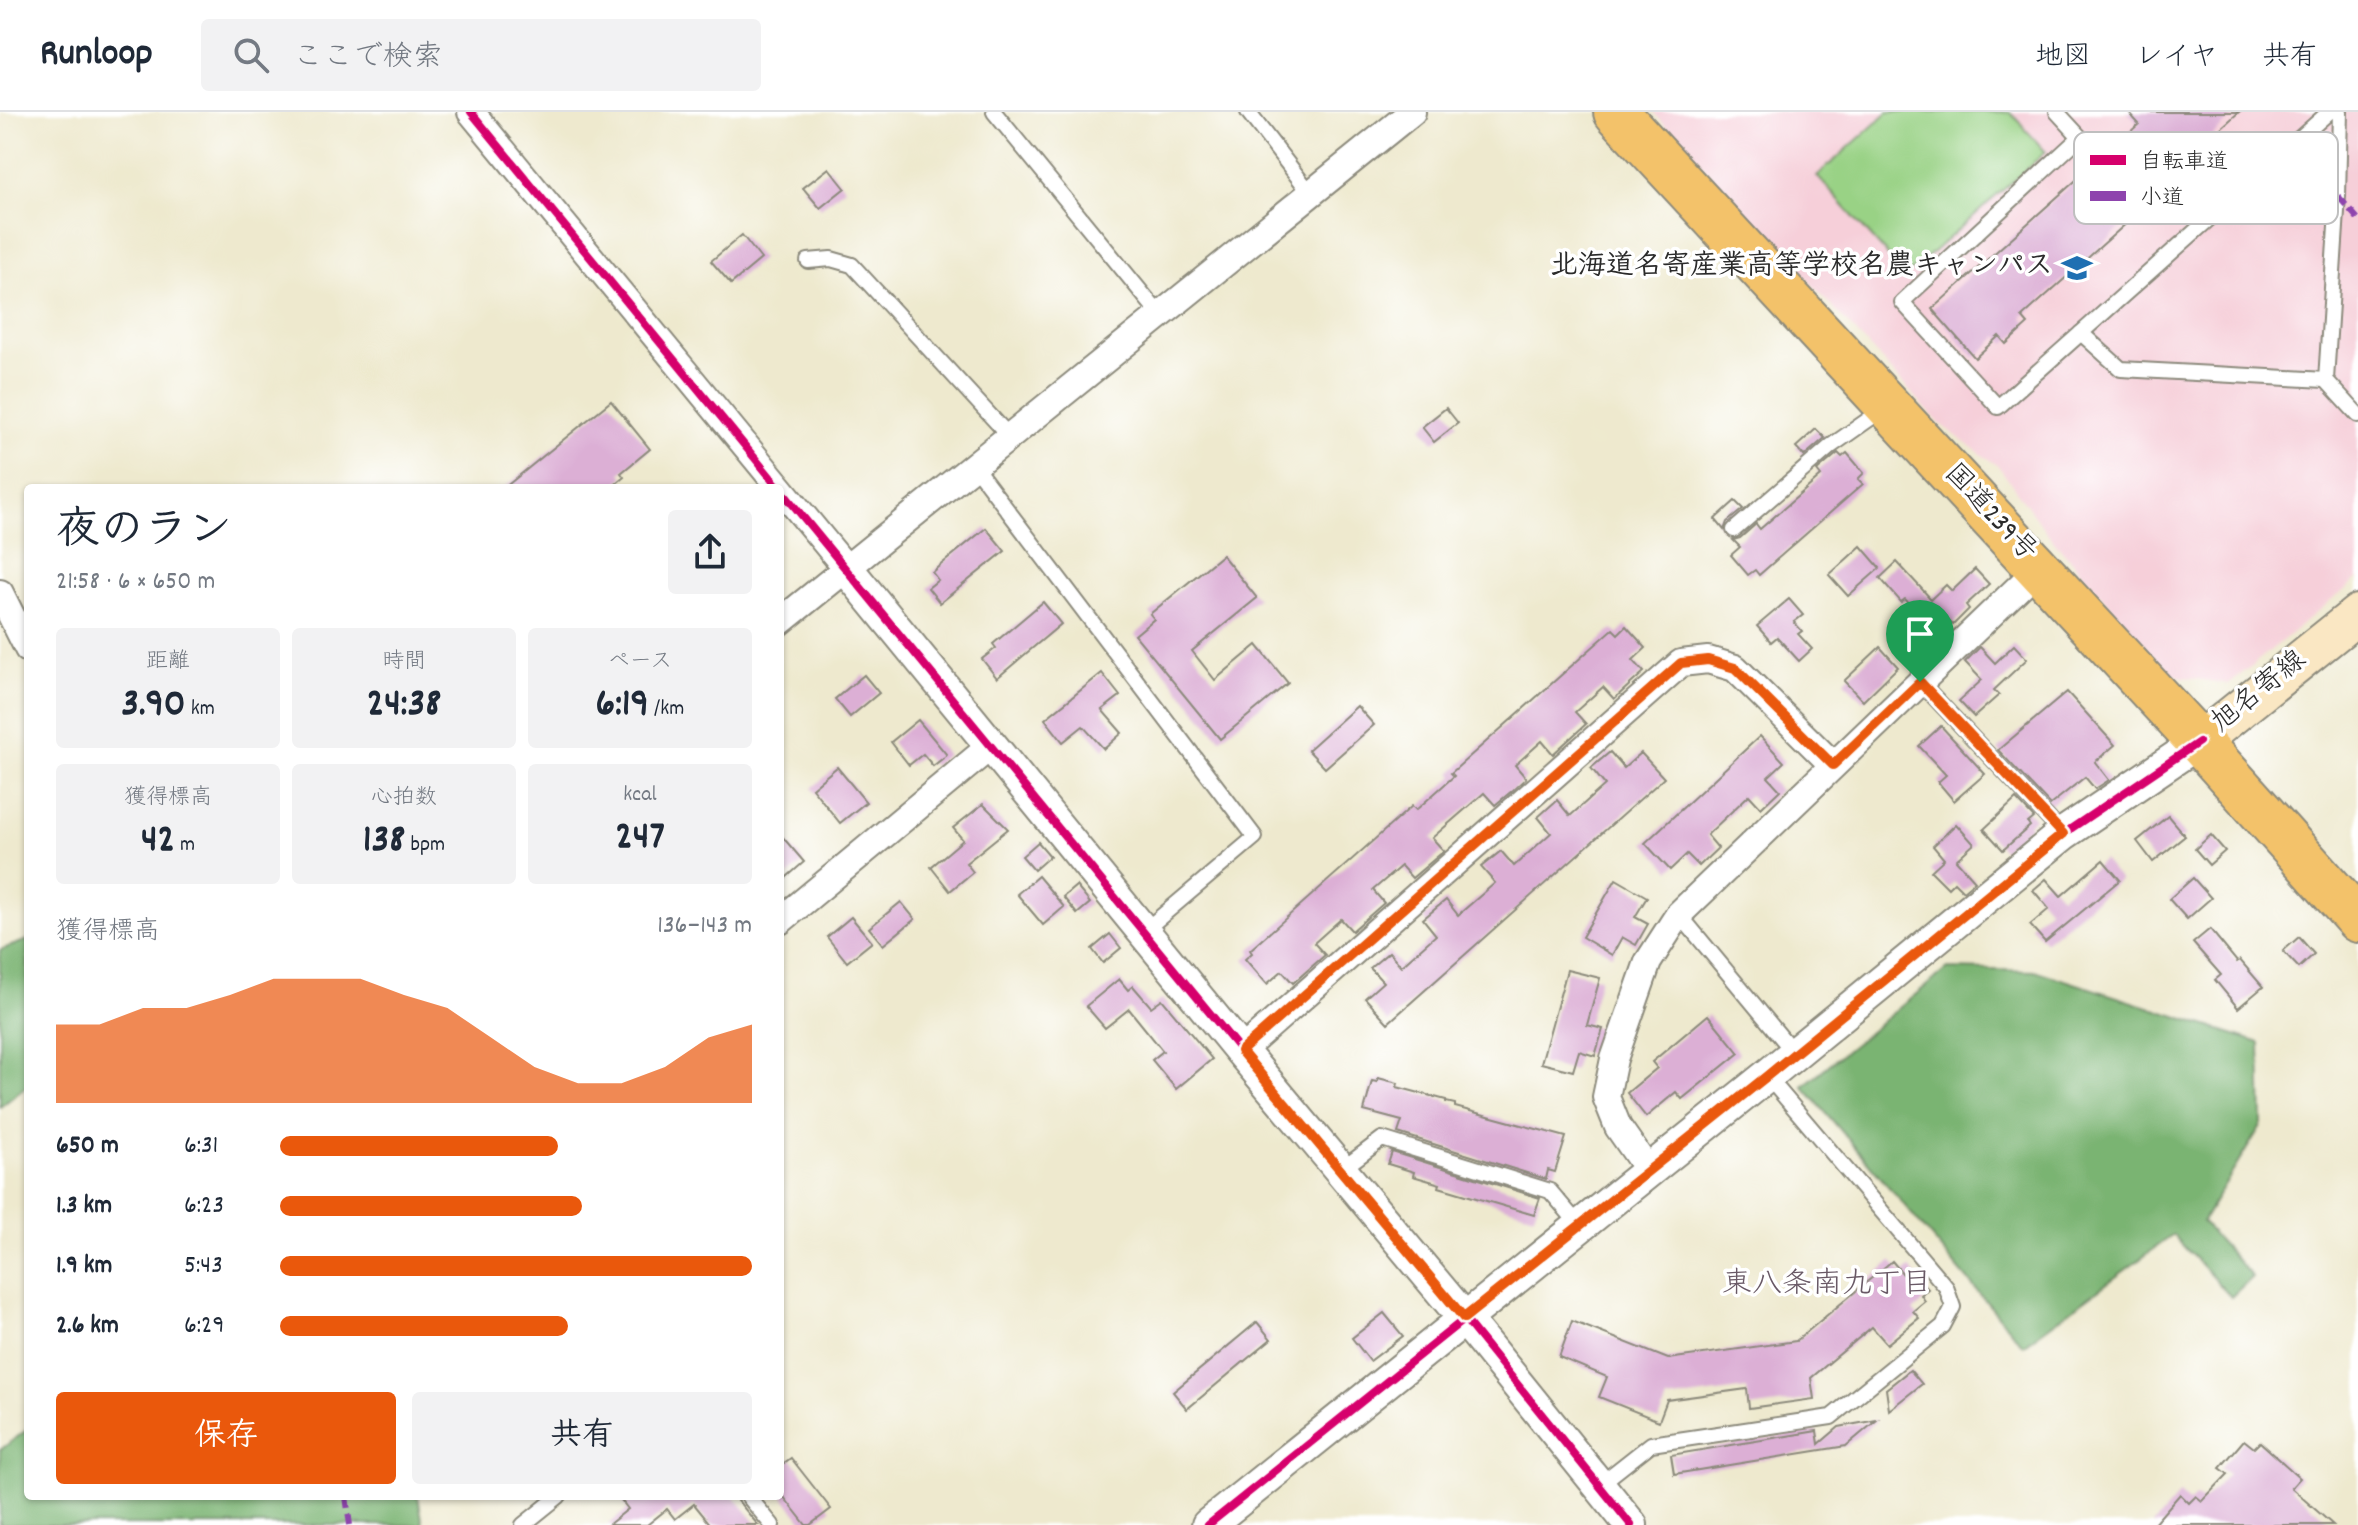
<!DOCTYPE html>
<html lang="ja">
<meta charset="utf-8">
<style>
:root{--surface:#fff;--page:#f2f2f3;--text:#1f2937;--muted:#747a83;--line:#e0e1e3;--accent:#ea580c}
body{margin:0;font-family:Dekko,"Klee One",sans-serif;background:var(--page);color:var(--text);height:100vh;display:flex;flex-direction:column;font-size:30px;white-space:nowrap}
*{box-sizing:border-box;margin:0}
p{font-size:26px;color:var(--muted)}
.icon{flex:none;width:44px;height:44px;fill:none;stroke:currentColor;stroke-width:2;stroke-linecap:round;stroke-linejoin:round}
.map{position:relative;flex:1;overflow:hidden}
.drawer{position:absolute;left:24px;top:372px;width:760px;height:1016px;display:flex;flex-direction:column;background:var(--surface);border-radius:8px;box-shadow:0 2px 6px #0004}
.drawer>*{flex:none}
.pin{position:absolute;display:grid;place-items:center;width:68px;height:68px;color:#fff;margin:-82px -34px;border-radius:50% 50% 50% 0;rotate:-45deg;box-shadow:0 0 8px #0007}
.pin .icon{rotate:45deg}
.round{display:grid;place-items:center;flex:none;width:84px;height:84px;border-radius:8px;background:var(--page)}
.overview{display:flex;align-items:center;justify-content:space-between;height:136px;padding:0 32px}
h1{font-size:44px;font-weight:700;line-height:60px}
.stats{display:grid;grid-template-columns:repeat(3,1fr);gap:12px;height:136px;padding:8px 32px}
.stats div{display:grid;align-content:center;border-radius:8px;background:var(--page);text-align:center}
.stats b{font-size:40px;font-weight:700}
.stats small{font-size:22px;font-weight:400}
.stats p{font-size:22px}
.chart{height:224px;padding:16px 32px}
.chart p{display:flex;justify-content:space-between}
.chart svg{width:100%;height:144px;margin-top:8px;fill:var(--accent);opacity:.7}
.cta{display:flex;gap:16px;margin-top:auto;padding:16px 32px}
.cta a{flex:1;height:92px;border-radius:8px;background:var(--accent);color:#fff;font-size:32px;font-weight:700;line-height:92px;text-align:center}
.cta a+a{background:var(--page);color:var(--text)}
ul{padding:0 32px;list-style:none;font-size:26px}
li{display:grid;grid-template-columns:128px 96px 1fr;align-items:center;height:60px}
li i{height:20px;border-radius:10px;background:var(--accent)}
header{display:flex;align-items:center;gap:48px;box-sizing:border-box;height:112px;padding:0 40px;background:var(--surface);border-bottom:2px solid var(--line)}
header strong{font-size:38px}
nav{display:flex;gap:44px;margin-inline-start:auto;font-size:28px}
.search{width:560px;height:72px;background:var(--page);display:flex;align-items:center;gap:20px;box-sizing:border-box;padding:0 28px;border-radius:8px;color:var(--muted);font-size:30px}
.map>svg:first-child{display:block}
</style>
<header>
<strong>Runloop</strong>
<div class="search"><svg class="icon" aria-label="search" viewBox="0 0 24 24"><circle cx="10" cy="10" r="6"/><path d="M15 15l6 6"/></svg>ここで検索</div>
<nav><a>地図</a><a>レイヤ</a><a>共有</a></nav>
</header>
<div class="map">
<svg width="2358" height="1413" viewBox="0 0 2358 1413">
<rect width="100%" height="100%" fill="#fff"/>
<filter id="ink" filterUnits="userSpaceOnUse"><feTurbulence type="fractalNoise" baseFrequency=".0125" numOctaves="2"/><feDisplacementMap in="SourceGraphic" scale="16" xChannelSelector="R" yChannelSelector="G"/><feConvolveMatrix kernelMatrix="1 2 1 2 8 2 1 2 1" color-interpolation-filters="sRGB"/></filter>
<filter id="wash" filterUnits="userSpaceOnUse"><feTurbulence type="fractalNoise" baseFrequency=".006" numOctaves="4" result="noise"/><feDisplacementMap in="SourceGraphic" scale="32" xChannelSelector="R" yChannelSelector="G"/><feGaussianBlur stdDeviation="1.8" result="paint"/><feColorMatrix in="noise" values="0 0 0 0 0 0 0 0 0 0 0 0 0 0 0 0 0 1.4 0 .05"/><feComposite in="paint" operator="in"/></filter>
<g filter="url(#wash)">
<rect width="100%" height="100%" fill="#eee9ce"/>
<path fill="#f6cfd9" d="M1653,0H2358V467L2229,572L2171,563L2047,421L1999,355L1940,312Z"/>
<path fill="#99d285" stroke="#627e58" stroke-width="2" d="M1888,0H2010L2046,40L1906,164L1817,64Z"/>
<g fill="#7ab472" stroke="#52704e" stroke-width="2">
<path d="M28,828V973L0,995V838Z"/>
<path d="M1947,857L2037,859L2260,931L2262,1012L2202,1110L2252,1165L2231,1185L2173,1123L2023,1233L1803,974Z"/>
<path d="M28,1317V1384H418L423,1413H0V1338Z"/>
</g>
<g id="blocks">
<g fill="#dcafd5">
<path d="M2128,0H2239L2177,55L2184,62L2174,71L2190,89L2166,111L2149,91L2022,205L2028,212L2006,232L1999,224L1975,246L1932,197L2139,12Z"/>
<path d="M829,56L845,76L820,96L803,76Z"/>
<path d="M742,123L761,147L731,172L711,149Z"/>
<path d="M611,289L650,337L621,361L624,365L611,376H504Z"/>
<path d="M1446,296L1458,311L1434,330L1422,315Z"/>
<path d="M1816,317L1825,326L1804,344L1796,335Z"/>
<path d="M1838,341L1842,345L1847,341L1864,361L1858,367L1863,372L1759,463L1755,458L1748,463L1731,443L1740,435L1733,428L1740,426L1756,412L1760,417L1821,364L1817,359Z"/>
<path d="M1735,389L1743,397L1727,410L1724,418L1715,407Z"/>
<path d="M986,416L1005,439L940,491L928,476L938,468L932,460Z"/>
<path d="M1861,434L1880,456L1848,484L1829,463Z"/>
<path d="M1222,443L1257,486L1192,539L1215,568L1257,533L1288,571L1220,627L1135,523L1154,507L1150,502Z"/>
<path d="M1897,450L1931,487L1946,473L1952,479L1975,457L1989,472L1966,493L1969,497L1953,513L1949,509L1937,520L1905,487L1901,490L1880,466Z"/>
<path d="M1789,487L1803,503L1794,510L1802,519L1798,522L1812,537L1799,549L1777,525L1771,530L1757,514Z"/>
<path d="M1043,490L1061,512L997,566L982,547L996,536L993,532Z"/>
<path d="M1626,514L1646,536L1633,548L1644,560L1614,587L1603,575L1575,600L1586,612L1553,642L1542,629L1515,653L1526,666L1513,678L1495,693L1484,681L1432,726L1444,739L1412,766L1401,754L1373,778L1384,791L1352,819L1341,807L1314,831L1325,843L1293,871L1282,859L1267,872L1245,847L1252,841L1250,838L1412,694L1416,698L1425,690L1454,664L1451,661L1613,517L1618,522Z"/>
<path d="M2014,533L2027,547L1994,578L1999,583L1974,605L1959,589L1982,568L1965,550L1980,535L1995,551Z"/>
<path d="M1880,535L1898,555L1863,589L1844,569Z"/>
<path d="M1102,561L1120,584L1102,598L1122,621L1104,637L1083,614L1063,630L1045,607Z"/>
<path d="M864,563L879,581L850,605L835,587Z"/>
<path d="M2067,580L2115,633L2095,650L2109,668L2095,677L2085,665L2050,693L1998,638Z"/>
<path d="M1357,594L1374,613L1325,656L1308,638Z"/>
<path d="M918,608L947,643L933,654L923,642L909,653L891,630Z"/>
<path d="M1941,614L1985,662L1954,689L1938,670L1946,663L1919,634Z"/>
<path d="M1760,624L1784,650L1768,665L1780,678L1761,696L1749,683L1707,723L1718,736L1699,754L1687,742L1670,758L1645,731Z"/>
<path d="M1610,640L1624,656L1641,641L1664,666L1388,911L1365,886L1383,870L1370,856L1389,840L1401,854L1436,823L1423,807L1446,788L1458,803L1495,771L1481,755L1501,739L1514,754L1551,721L1538,705L1557,688L1570,704L1605,673L1591,656Z"/>
<path d="M837,655L866,690L840,711L812,676Z"/>
<path d="M2016,687L2034,706L2028,711L2030,714L2003,738L1984,717Z"/>
<path d="M983,692L1008,717L966,751L973,760L950,779L931,755L963,728L953,716Z"/>
<path d="M2168,704L2185,724L2153,750L2137,729Z"/>
<path d="M1956,712L1974,732L1956,748L1975,769L1963,779L1954,770L1948,776L1931,759L1944,747L1933,734Z"/>
<path d="M780,722L804,750L780,771Z"/>
<path d="M2211,723L2225,739L2209,753L2195,737Z"/>
<path d="M1038,730L1050,744L1034,758L1022,744Z"/>
<path d="M2103,748L2120,768L2045,830L2030,813L2049,797L2033,778L2046,767L2061,784Z"/>
<path d="M1038,764L1064,795L1043,813L1017,782Z"/>
<path d="M2193,766L2211,786L2187,807L2169,787Z"/>
<path d="M1616,767L1647,785L1635,805L1648,812L1636,833L1622,825L1612,843L1582,825Z"/>
<path d="M1076,774L1090,791L1077,802L1063,785Z"/>
<path d="M901,790L915,807L883,833L869,816Z"/>
<path d="M851,805L872,830L847,850L827,825Z"/>
<path d="M2210,817L2237,850L2240,848L2263,875L2238,896L2215,868L2221,863L2193,831Z"/>
<path d="M1110,822L1121,836L1103,851L1092,837Z"/>
<path d="M2299,825L2314,842L2299,856L2283,839Z"/>
<path d="M1567,858L1600,866L1587,913L1603,917L1595,944L1579,939L1573,959L1541,951Z"/>
<path d="M1119,867L1128,878L1133,874L1151,895L1162,887L1212,947L1176,977L1152,948L1163,939L1129,897L1105,916L1086,894Z"/>
<path d="M1708,903L1739,941L1682,987L1676,980L1646,1005L1627,981L1657,956L1652,950Z"/>
<path d="M1378,966L1398,971L1397,975L1446,988V990L1455,992V995L1566,1025L1555,1060L1548,1058L1546,1067L1398,1021L1402,1009L1364,999L1372,969L1377,970Z"/>
<path d="M1392,1040L1540,1086L1534,1103L1439,1075L1440,1072L1413,1064L1414,1060L1388,1052Z"/>
<path d="M1892,1149L1903,1162L1910,1156L1928,1177L1921,1183L1925,1189L1913,1199L1919,1206L1887,1232L1872,1215L1811,1266L1814,1287L1749,1296L1747,1277L1667,1288L1659,1309L1599,1285L1607,1265L1559,1245L1572,1209L1668,1247L1796,1229Z"/>
<path d="M1384,1201L1403,1224L1370,1249L1352,1226Z"/>
<path d="M1257,1210L1271,1227L1187,1297L1173,1280Z"/>
<path d="M1910,1258L1922,1272L1889,1298L1886,1277Z"/>
<path d="M1877,1308L1846,1334L1674,1362L1671,1343L1817,1319L1819,1332L1839,1315Z"/>
<path d="M2244,1328L2254,1336L2260,1330L2300,1366L2291,1376L2333,1413H2153L2180,1382L2189,1391L2196,1384L2202,1389L2228,1362L2220,1356Z"/>
<path d="M791,1346L831,1397L810,1413H806L780,1380V1354Z"/>
<path d="M618,1384H734L758,1413H711L694,1392L675,1407L667,1397L647,1413H608L628,1397Z"/>
</g>
</g>
</g>
<g filter="url(#ink)">
<use href="#blocks" fill-opacity="0" stroke="#8c8a7c" stroke-width="2"/>
<g fill="none" stroke-linecap="round" stroke-linejoin="round">
<g stroke="#8c8a7c" stroke-width="18">
<g id="service">
<path d="M994,0L1160,203"/>
<path d="M1248,0L1311,82"/>
<path d="M2057,0L2080,25L1902,190L1998,295L2329,0"/>
<path d="M2340,0L2338,84L2326,268L2358,303"/>
<path d="M808,149L831,147L852,153L1010,325"/>
<path d="M2081,221L2121,257L2326,268"/>
<path d="M974,354L1255,725L1144,819"/>
<path d="M1734,418L1831,334L1885,296"/>
<path d="M1920,570L2063,722"/>
<path d="M1679,802L1795,942"/>
<path d="M1341,1058L1382,1027L1550,1079L1579,1113"/>
<path d="M1599,1373L1651,1332L1831,1305L1943,1214L1953,1195L1946,1175L1767,964"/>
<path d="M748,1384L772,1413"/>
<path d="M523,1413L559,1384"/>
</g>
</g>
<g stroke="#8c8a7c" stroke-width="30">
<g id="minor">
<path d="M471,0L847,457"/>
<path d="M0,481L28,537"/>
<path d="M780,510L1412,0"/>
<path d="M780,809L992,633"/>
<path d="M1241,939L1681,551L1708,548L1735,556L1833,653"/>
<path d="M1648,1058L1618,1015L1606,985L1614,947L1648,850L1679,802L2039,456"/>
</g>
</g>
<g stroke="#8c8a7c" stroke-width="36">
<g id="tertiary">
<path d="M847,457L1241,939L1464,1206L1631,1413"/>
<path d="M1208,1413L1767,964L2063,722L2199,630"/>
</g>
</g>
<g stroke="#8c8a7c" stroke-width="42">
<path id="secondary" d="M2199,630L2358,502"/>
</g>
<g stroke="#8c8a7c" stroke-width="48">
<path id="trunk" d="M1616,0L2199,630L2358,808"/>
</g>
<use href="#service" stroke="#fff" stroke-width="14"/>
<use href="#minor" stroke="#fff" stroke-width="26"/>
<use href="#tertiary" stroke="#fff" stroke-width="32"/>
<use href="#secondary" stroke="#fae7c3" stroke-width="38"/>
<use href="#trunk" stroke="#f3c26a" stroke-width="44"/>
<g stroke="#8e44ad" stroke-width="6" stroke-dasharray="12 6" stroke-linecap="butt">
<path d="M2338,84L2358,107"/>
<path d="M346,1384L350,1413"/>
</g>
<g stroke="#fff" stroke-width="13">
<g id="cycleway">
<path d="M471,0L1241,939L1464,1206L1631,1413"/>
<path d="M1208,1413L1767,964L2063,722L2199,630"/>
</g>
</g>
<use href="#cycleway" stroke="#d6006c" stroke-width="8"/>
</g>
</g>
<g fill="none" stroke-linecap="round" stroke-linejoin="round" filter="url(#ink)">
<g stroke="#fff" stroke-width="16">
<path id="route" d="M1708,548L1735,556L1833,653L1920,570L2063,722L1767,964L1464,1206L1241,939L1681,551Z"/>
</g>
<use href="#route" stroke="#ea580c" stroke-width="10"/>
</g>
<defs>
<g id="school-bare" transform="scale(2.4)"><path d="M0-5L7-2L0 1L-7-2ZM-4 1L0 2.5L4 1V4Q0 6-4 4Z" fill="#1f6fb2" stroke="#fff" stroke-width="2.5" paint-order="stroke"/></g>
</defs>
<g fill-rule="evenodd">
<use href="#school-bare" x="2077" y="156"/>
</g>
<g text-anchor="middle" dominant-baseline="central" stroke-width="7" stroke-linejoin="round" paint-order="stroke">
<g font-size="28" font-weight="bold" fill="#2b2b2b" stroke="#fff" text-anchor="end">
<text x="2053" y="156">北海道名寄産業高等学校名農キャンパス</text>
</g>
<g font-size="28" fill="#2b2b2b" stroke="#fff">
<text transform="translate(1989 402) rotate(47)">国道239号</text>
<text transform="translate(2260 581) rotate(-39)">旭名寄線</text>
</g>
<g font-size="30" fill="#695966" stroke="#fff">
<text x="1827" y="1174">東八条南九丁目</text>
</g>
</g>
<rect x="2074" y="20" width="264" height="92" rx="12" fill="#fff" stroke="#bfbfbf" stroke-width="2"/>
<rect x="2090" y="43" width="36" height="10" fill="#d6006c"/>
<rect x="2090" y="79" width="36" height="10" fill="#8e44ad"/>
<g font-size="22" fill="#2b2b2b">
<text x="2140" y="56">自転車道</text>
<text x="2140" y="92">小道</text>
</g>
</svg>
<div class="pin" style="left:1920px;top:570px;background:#1e9e55"><svg class="icon" aria-label="arrive" viewBox="0 0 24 24"><path d="M6 21V4h12l-3 4 3 4H6"/></svg></div>
<section class="drawer">
<div class="overview"><div><h1>夜のラン</h1><p>21:58 · 6 × 650 m</p></div><a class="round"><svg class="icon" aria-label="share" viewBox="0 0 24 24"><path d="M12 15V3M7 8l5-5 5 5M5 13v7h14v-7"/></svg></a></div>
<div class="stats">
<div><p>距離</p><b>3.90<small> km</small></b></div>
<div><p>時間</p><b>24:38</b></div>
<div><p>ペース</p><b>6:19<small> /km</small></b></div>
</div>
<div class="stats">
<div><p>獲得標高</p><b>42<small> m</small></b></div>
<div><p>心拍数</p><b>138<small> bpm</small></b></div>
<div><p>kcal</p><b>247</b></div>
</div>
<div class="chart"><p><span>獲得標高</span>136–143 m</p>
<svg viewBox="0 0 160 44" preserveAspectRatio="none"><path d="M0 44V20L10 20L20 15L30 15L40 11L50 6L60 6L70 6L80 11L90 15L100 24L110 33L120 38L130 38L140 33L150 24L160 20V44z"/></svg>
</div>
<ul>
<li><b>650 m</b>6:31<i style="width:59%"></i></li>
<li><b>1.3 km</b>6:23<i style="width:64%"></i></li>
<li><b>1.9 km</b>5:43<i style="width:100%"></i></li>
<li><b>2.6 km</b>6:29<i style="width:61%"></i></li>
</ul>
<div class="cta"><a>保存</a><a>共有</a></div>
</section>
</div>
